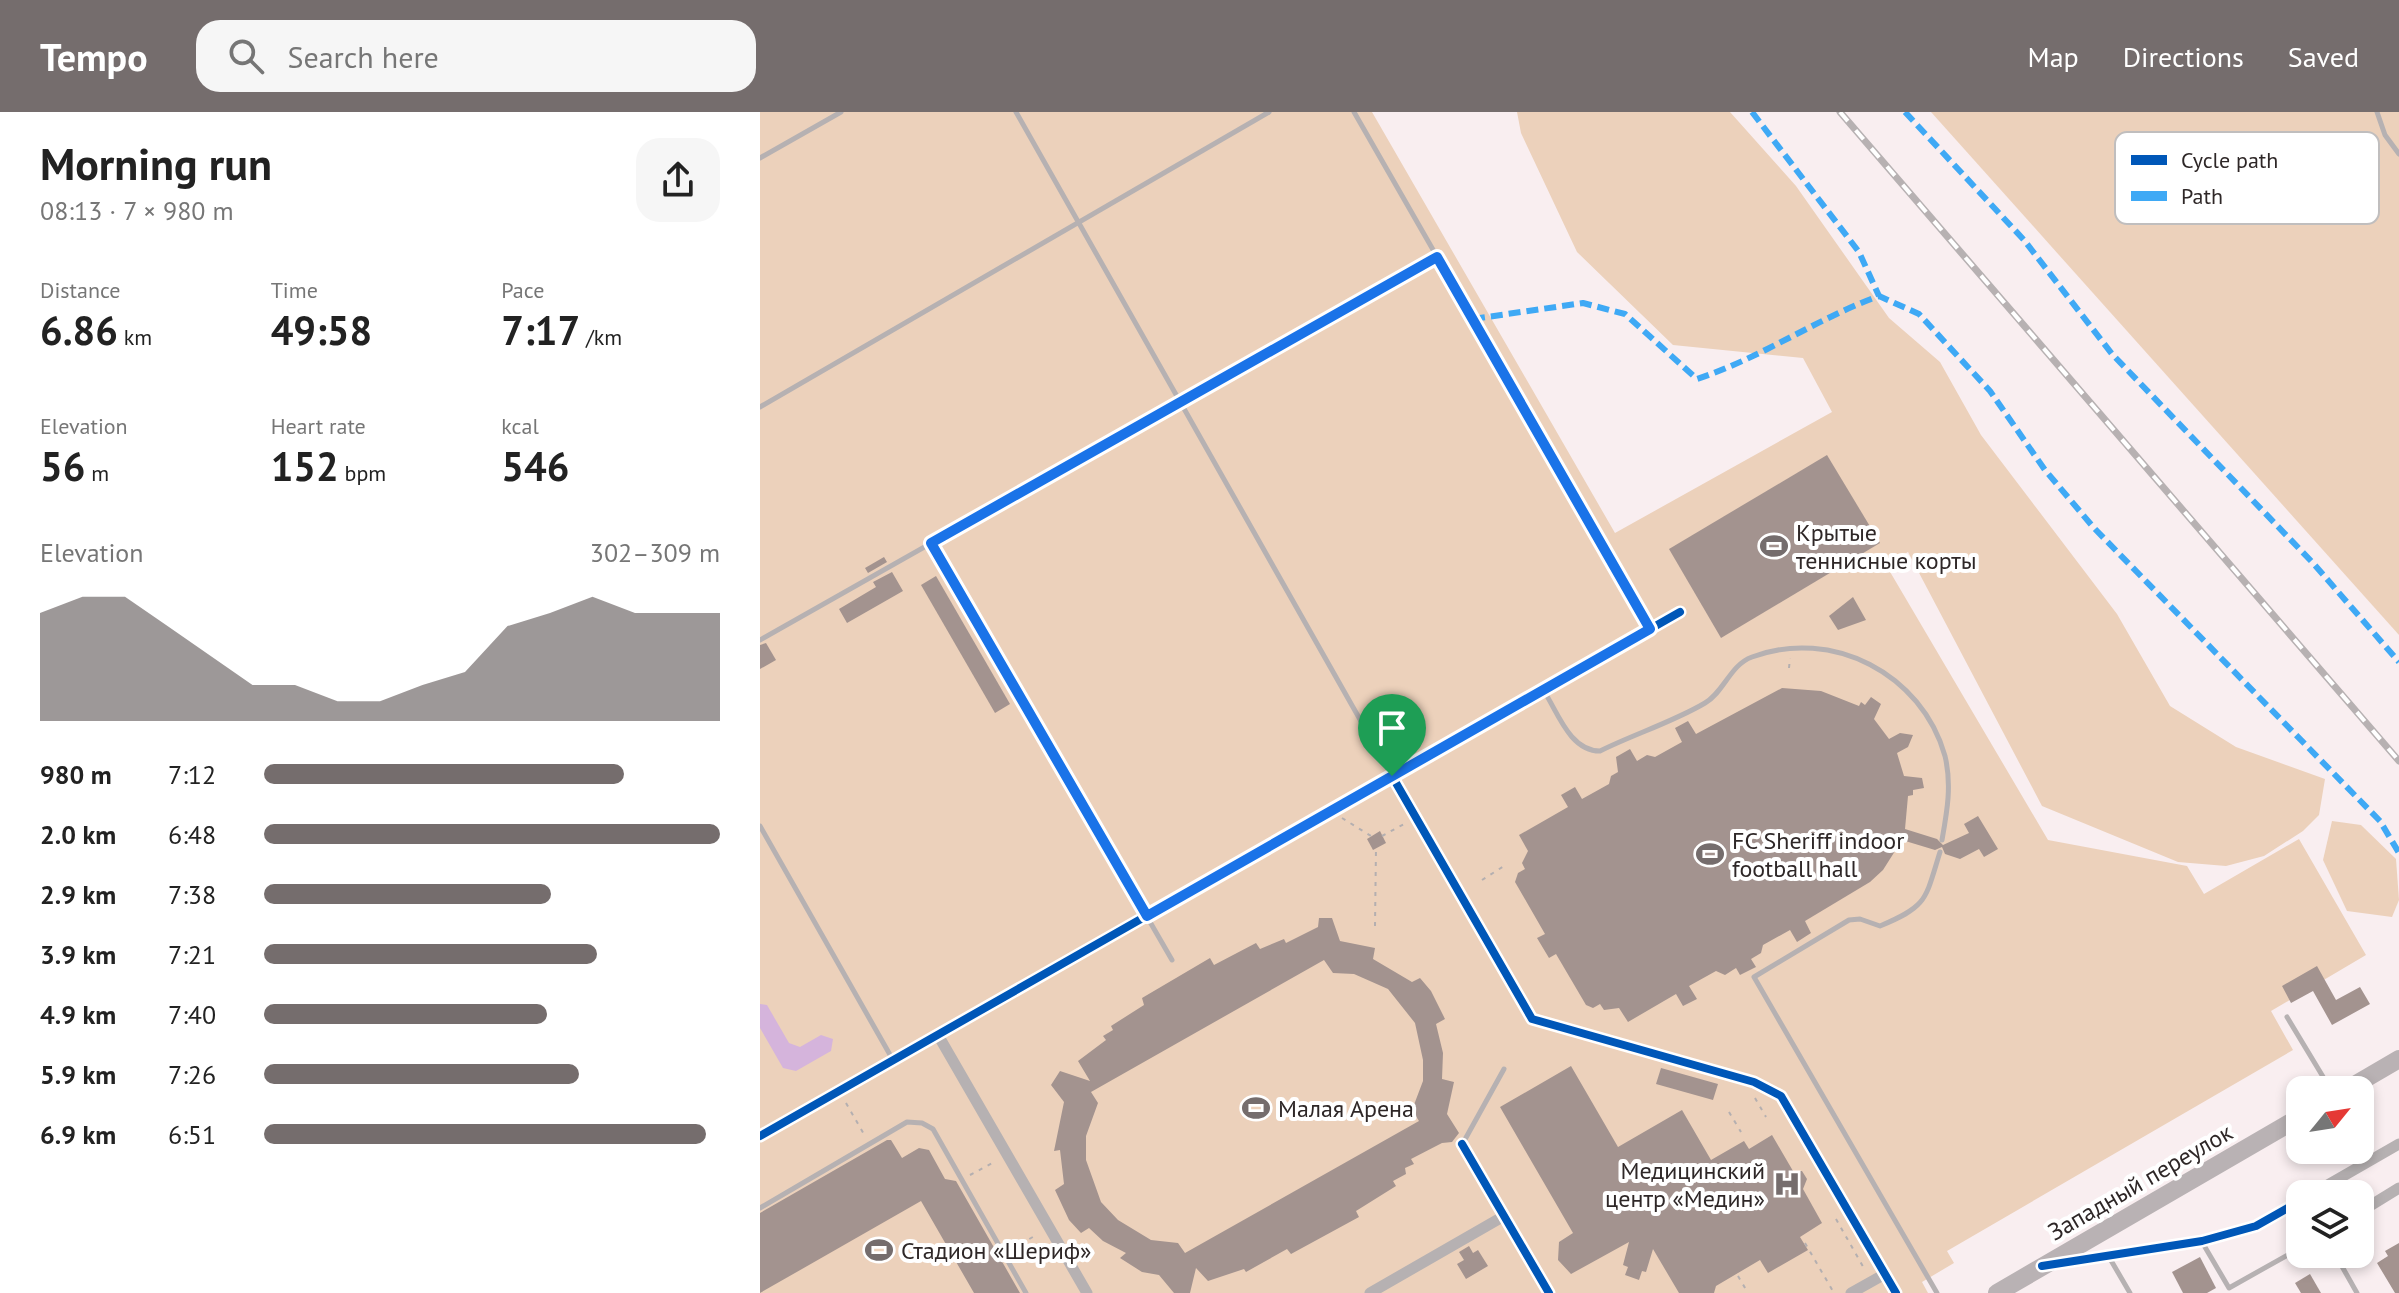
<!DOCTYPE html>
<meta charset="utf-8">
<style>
:root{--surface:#fff;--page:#f6f6f6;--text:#222;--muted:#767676;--accent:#756d6d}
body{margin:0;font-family:"PT Sans",sans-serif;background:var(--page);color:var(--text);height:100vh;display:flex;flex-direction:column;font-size:30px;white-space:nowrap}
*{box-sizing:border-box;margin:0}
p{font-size:26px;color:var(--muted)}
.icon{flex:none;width:44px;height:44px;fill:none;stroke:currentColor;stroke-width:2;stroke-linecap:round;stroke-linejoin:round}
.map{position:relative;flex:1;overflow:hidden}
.panel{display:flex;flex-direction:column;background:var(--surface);width:760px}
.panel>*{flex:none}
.needle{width:52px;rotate:60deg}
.tools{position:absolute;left:1526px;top:964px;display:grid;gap:16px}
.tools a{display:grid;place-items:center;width:88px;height:88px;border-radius:16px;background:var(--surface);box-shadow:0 4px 12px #0003;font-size:40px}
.pin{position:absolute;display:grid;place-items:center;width:68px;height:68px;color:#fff;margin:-82px -34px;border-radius:50% 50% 50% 0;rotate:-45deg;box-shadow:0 0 8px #0007}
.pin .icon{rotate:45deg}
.round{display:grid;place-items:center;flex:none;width:84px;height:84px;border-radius:24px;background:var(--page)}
.summary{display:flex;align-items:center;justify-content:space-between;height:136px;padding:0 40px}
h1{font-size:44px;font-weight:700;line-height:60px}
.figures{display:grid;grid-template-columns:repeat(3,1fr);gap:12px;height:136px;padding:8px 40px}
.figures div{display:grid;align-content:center}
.figures b{font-size:40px;font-weight:700}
.figures small{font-size:22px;font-weight:400}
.figures p{font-size:22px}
.chart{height:224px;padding:16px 40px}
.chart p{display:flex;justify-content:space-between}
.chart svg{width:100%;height:144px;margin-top:8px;fill:var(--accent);opacity:.7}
ul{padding:0 40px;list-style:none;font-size:26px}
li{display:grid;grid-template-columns:128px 96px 1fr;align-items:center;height:60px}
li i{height:20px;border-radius:10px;background:var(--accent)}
header{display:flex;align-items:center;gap:48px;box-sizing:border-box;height:112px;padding:0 40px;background:var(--accent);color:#fff}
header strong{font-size:38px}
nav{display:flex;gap:44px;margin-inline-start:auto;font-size:28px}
.search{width:560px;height:72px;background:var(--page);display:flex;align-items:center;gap:20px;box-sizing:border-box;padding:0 28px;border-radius:24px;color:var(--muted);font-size:30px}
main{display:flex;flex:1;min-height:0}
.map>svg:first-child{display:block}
</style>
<header>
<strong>Tempo</strong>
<div class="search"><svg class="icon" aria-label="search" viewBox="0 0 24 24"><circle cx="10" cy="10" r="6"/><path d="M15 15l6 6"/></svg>Search here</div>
<nav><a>Map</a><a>Directions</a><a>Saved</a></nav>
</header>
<main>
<section class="panel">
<div class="summary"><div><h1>Morning run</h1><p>08:13 · 7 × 980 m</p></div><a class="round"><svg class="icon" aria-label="share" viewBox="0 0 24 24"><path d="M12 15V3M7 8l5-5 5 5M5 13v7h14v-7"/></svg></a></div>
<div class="figures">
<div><p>Distance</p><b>6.86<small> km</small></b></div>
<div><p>Time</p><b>49:58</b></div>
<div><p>Pace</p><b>7:17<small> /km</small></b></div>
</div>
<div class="figures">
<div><p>Elevation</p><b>56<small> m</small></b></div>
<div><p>Heart rate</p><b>152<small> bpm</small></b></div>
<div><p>kcal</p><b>546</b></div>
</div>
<div class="chart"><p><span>Elevation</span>302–309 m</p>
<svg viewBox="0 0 160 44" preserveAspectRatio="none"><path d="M0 44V11L10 6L20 6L30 15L40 24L50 33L60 33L70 38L80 38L90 33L100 29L110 15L120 11L130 6L140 11L150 11L160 11V44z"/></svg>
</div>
<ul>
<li><b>980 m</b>7:12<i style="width:79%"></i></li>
<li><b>2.0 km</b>6:48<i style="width:100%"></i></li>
<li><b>2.9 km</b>7:38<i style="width:63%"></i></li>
<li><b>3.9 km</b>7:21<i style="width:73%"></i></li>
<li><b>4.9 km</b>7:40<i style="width:62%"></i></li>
<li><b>5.9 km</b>7:26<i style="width:69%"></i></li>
<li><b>6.9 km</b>6:51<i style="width:97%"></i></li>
</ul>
</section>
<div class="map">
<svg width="1639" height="1181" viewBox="0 0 1639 1181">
<rect width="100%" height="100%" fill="#f9eef0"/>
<g fill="#ecd1bb">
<path d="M0,0H612L855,421L1072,300L1043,246L913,233L817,140L761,21L757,0H970L1036,74L1129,206L1180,250L1221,323L1357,502L1410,594L1476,635L1565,667L1559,703L1543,719L1504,744L1466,754L1418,750L1282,694L1148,440L1126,453L1288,728L1427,754L1444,782L1539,727L1606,843L1511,899L1533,938L1187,1139L1194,1151L1162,1170L1168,1181H0Z"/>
<path d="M1171,0H1639V523Z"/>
<path d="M1572,709L1601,713L1636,747L1639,788L1632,805L1587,799L1563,748Z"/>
</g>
<path fill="#d5b4dc" d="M0,892L7,893L29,931L40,935L61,923L73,927L71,939L36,959L23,956L0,916Z"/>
<g fill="#a3938f" fill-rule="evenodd">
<path d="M1067,343L1120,431L961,526L909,437Z"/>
<path d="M124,445L127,450L108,461L105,456Z"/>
<path d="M132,460L143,479L87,511L79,497L116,475L113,470Z"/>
<path d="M176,464L250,592L235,601L161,473Z"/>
<path d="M1093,485L1106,508L1078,518L1069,504Z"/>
<path d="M6,531L16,548L0,557V533Z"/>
<path d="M1022,576L1061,579L1099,594L1101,590L1105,593L1111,585L1121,592L1114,607L1129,627L1140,621L1153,623L1148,635L1137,641L1144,664L1162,666L1164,676L1153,678V683L1148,684L1145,717L1177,727L1183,733L1209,721L1204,712L1218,704L1238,737L1224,745L1219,737L1200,747L1185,742L1182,735L1175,738L1142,728L1123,758L1110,770L1045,809L1051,821L1037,830L1030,818L1003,833L1001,841L991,847L996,855L980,863L976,856L965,863L956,859L929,874L937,887L923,894L916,882L868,910L859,896L844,898L840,892L833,896L826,893L796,842L789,846L777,826L785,822L755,770L758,761L765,757L762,751L768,739L759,723L808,695L801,683L815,675L822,687L849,672L851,664L858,660L856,645L870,637L877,649L887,643L895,645L922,630L915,616L928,609L936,622Z"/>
<path d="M620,719L626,731L613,738L607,727Z"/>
<path d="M559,806H572L580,829L615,836L613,847L652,870L660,866L671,879L685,907L676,912L683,941L682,967L694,970L687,1002L699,1021L692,1030L682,1031L651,1047L654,1052L645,1056L646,1062L633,1069L636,1074L596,1099L599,1105L531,1142L527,1137L486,1160L484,1157L448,1169L436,1156L430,1181H414L399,1163L382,1160L360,1146L366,1141L343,1129L329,1116L321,1121L309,1108L295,1078L304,1072L300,1038L294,1039L304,990L291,973L300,959L330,969L318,949L346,928L343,924L353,918L351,914L384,893L382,886L450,846L454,853L496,831L500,837L524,827L526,831L558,815ZM564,848L573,861L594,862L628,877L655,911L663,948V969L652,998L659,1009L425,1141L418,1131L391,1128L358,1108L341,1090L326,1048V1024L338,991L331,980Z"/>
<path d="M1557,854L1576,888L1600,875L1610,892L1572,913L1553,879L1531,891L1522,874Z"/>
<path d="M811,954L858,1035L922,998L951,1048L984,1029L989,1037L1012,1023L1033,1059H1042L1047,1067L1043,1077L1062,1111L1040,1125L1048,1138L1008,1161L1000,1148L956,1174L954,1181H919L893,1137L886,1160L882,1159L879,1168L865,1163L868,1155L863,1153L869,1130L811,1162L798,1148L799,1130L813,1121L740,995Z"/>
<path d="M901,956L958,972L953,988L896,972Z"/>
<path d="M127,1028H131L142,1046L159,1036L169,1038L185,1067L196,1069L260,1181H214L161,1089L0,1181V1101Z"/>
<path d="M1639,1131V1181H1635L1617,1151L1628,1144L1625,1139Z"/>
<path d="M709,1134L713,1141L718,1138L728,1154L706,1167L697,1152L704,1148L699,1140Z"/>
<path d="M1440,1145L1456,1176L1447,1181H1423L1412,1160Z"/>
<path d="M1550,1162L1561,1181H1541L1535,1171Z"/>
</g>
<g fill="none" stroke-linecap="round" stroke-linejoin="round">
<g stroke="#b4afb0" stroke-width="2" stroke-dasharray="4 6" stroke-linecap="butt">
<path d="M1029,556L1030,546"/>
<path d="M582,706L611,724"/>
<path d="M622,724L644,712"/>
<path d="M722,768L744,754"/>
<path d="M615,814L616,736"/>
<path d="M995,986L1006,1005"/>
<path d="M86,991L105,1024"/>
<path d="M969,1000L981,1020"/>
<path d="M210,1063L236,1049"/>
<path d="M1076,1107L1105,1158"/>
<path d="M1045,1131L1074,1181"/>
<path d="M252,1137L278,1122"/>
<path d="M978,1164L988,1181"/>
</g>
<g stroke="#b6b1b2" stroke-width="5">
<path d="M256,0L632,664"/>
<path d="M594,0L890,516"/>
<path d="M1617,0L1625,23L1639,42"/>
<path d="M0,46L81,0"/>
<path d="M0,295L509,0"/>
<path d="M171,431L412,848"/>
<path d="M0,528L677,145"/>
<path d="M784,579C798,601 810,639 840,639C874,622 913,610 945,591C964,580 970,553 992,545C1072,515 1162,562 1185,644C1192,673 1187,700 1182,728"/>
<path d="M0,714L133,948"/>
<path d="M1527,905L1571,978"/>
<path d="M703,1031L744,957"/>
<path d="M0,1096L147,1010L162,1011L173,1017L266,1181"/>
<path d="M1442,1130L1469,1176L1540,1136"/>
<path d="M1575,1142L1597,1181"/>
<path d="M1349,1145L1370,1181"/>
<path d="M1177,1181L994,865L1089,808L1100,807L1120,814C1168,794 1165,788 1180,740"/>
</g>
<g stroke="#b6b1b2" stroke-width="11">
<path d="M632,664L772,907L994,970L1021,984L1136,1181"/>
<path d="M178,923L327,1181"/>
<path d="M0,1024L920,500"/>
<path d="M702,1032L789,1181"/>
<path d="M1552,1082L1639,1032"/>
<path d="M1600,1100L1639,1076"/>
<path d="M1294,1152L1442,1129L1496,1114L1540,1089"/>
<path d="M610,1181L744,1104"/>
<path d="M1091,1181L1125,1162"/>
</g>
<g stroke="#b9b2b4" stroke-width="18">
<path d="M1586,978L1639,947"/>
<path d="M1237,1181L1540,1005"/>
</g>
<g stroke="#b7b1b2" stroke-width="7">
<path id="rail" d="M1080,0L1639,649"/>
</g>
<use href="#rail" stroke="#fff" stroke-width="4" stroke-dasharray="12" stroke-linecap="butt"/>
<g stroke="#3fa9f5" stroke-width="6" stroke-dasharray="12 6" stroke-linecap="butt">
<path d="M992,0L1099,140L1119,184"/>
<path d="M1145,0L1264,128L1352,242L1553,451L1639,550"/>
<path d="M713,207L823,191L865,202L937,267C1001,246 1056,207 1119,184L1159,202L1230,279L1285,358L1334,416L1620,709L1639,741"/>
</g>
<g stroke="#fff" stroke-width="13">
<g id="cycleway">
<path d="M632,664L772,907L994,970L1021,984L1136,1181"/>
<path d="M0,1024L920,500"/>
<path d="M702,1032L789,1181"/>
<path d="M1282,1154L1442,1129L1496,1114L1540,1089"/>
</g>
</g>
<use href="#cycleway" stroke="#0057b8" stroke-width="8"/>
</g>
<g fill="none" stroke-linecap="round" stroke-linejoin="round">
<g stroke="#fff" stroke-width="16">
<path id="route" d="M677,145L890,517L387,804L171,431Z"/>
</g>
<use href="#route" stroke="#1a73e8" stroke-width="10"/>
</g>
<defs>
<g id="stadium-bare" transform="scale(2.16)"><path d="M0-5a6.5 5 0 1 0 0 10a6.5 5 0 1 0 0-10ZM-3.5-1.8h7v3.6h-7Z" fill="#756d6d" stroke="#fff" stroke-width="2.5" paint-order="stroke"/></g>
<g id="hospital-bare" transform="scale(2.16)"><path d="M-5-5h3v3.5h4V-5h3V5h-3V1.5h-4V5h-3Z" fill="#756d6d" stroke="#fff" stroke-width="2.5" paint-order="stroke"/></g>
</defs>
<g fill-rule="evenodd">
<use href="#stadium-bare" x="1014" y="434"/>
<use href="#stadium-bare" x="950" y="742"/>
<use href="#stadium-bare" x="496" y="996"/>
<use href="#hospital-bare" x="1027" y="1072"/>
<use href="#stadium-bare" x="119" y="1138"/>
</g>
<g text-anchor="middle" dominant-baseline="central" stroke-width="8" stroke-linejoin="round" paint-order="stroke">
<g font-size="24" fill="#2e2727" stroke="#fff" text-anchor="start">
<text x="1036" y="420">Крытые<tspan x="1036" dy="28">теннисные корты</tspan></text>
<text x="972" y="728">FC Sheriff indoor<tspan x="972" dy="28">football hall</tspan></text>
<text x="518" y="996">Малая Арена</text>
<text x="1005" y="1058" text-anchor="end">Медицинский<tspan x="1005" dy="28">центр «Медин»</tspan></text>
<text x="141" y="1138">Стадион «Шериф»</text>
</g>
<g font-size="24" fill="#2e2727" stroke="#fff">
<text transform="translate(1380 1070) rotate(-30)">Западный переулок</text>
</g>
</g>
<rect x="1355" y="20" width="264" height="92" rx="12" fill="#fff" stroke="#c0bebe" stroke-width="2"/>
<rect x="1371" y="43" width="36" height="10" fill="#0057b8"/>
<rect x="1371" y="79" width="36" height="10" fill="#3fa9f5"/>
<g font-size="22" fill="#2e2727">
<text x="1421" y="56">Cycle path</text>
<text x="1421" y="92">Path</text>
</g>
</svg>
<div class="tools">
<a><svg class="needle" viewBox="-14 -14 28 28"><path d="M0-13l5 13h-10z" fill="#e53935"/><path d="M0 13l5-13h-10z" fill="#767676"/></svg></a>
<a><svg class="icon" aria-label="layers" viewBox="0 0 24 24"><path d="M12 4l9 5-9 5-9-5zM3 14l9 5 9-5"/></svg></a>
</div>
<div class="pin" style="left:632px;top:664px;background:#1e9e55"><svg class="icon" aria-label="arrive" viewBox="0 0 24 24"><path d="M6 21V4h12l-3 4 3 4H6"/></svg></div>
</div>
</main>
